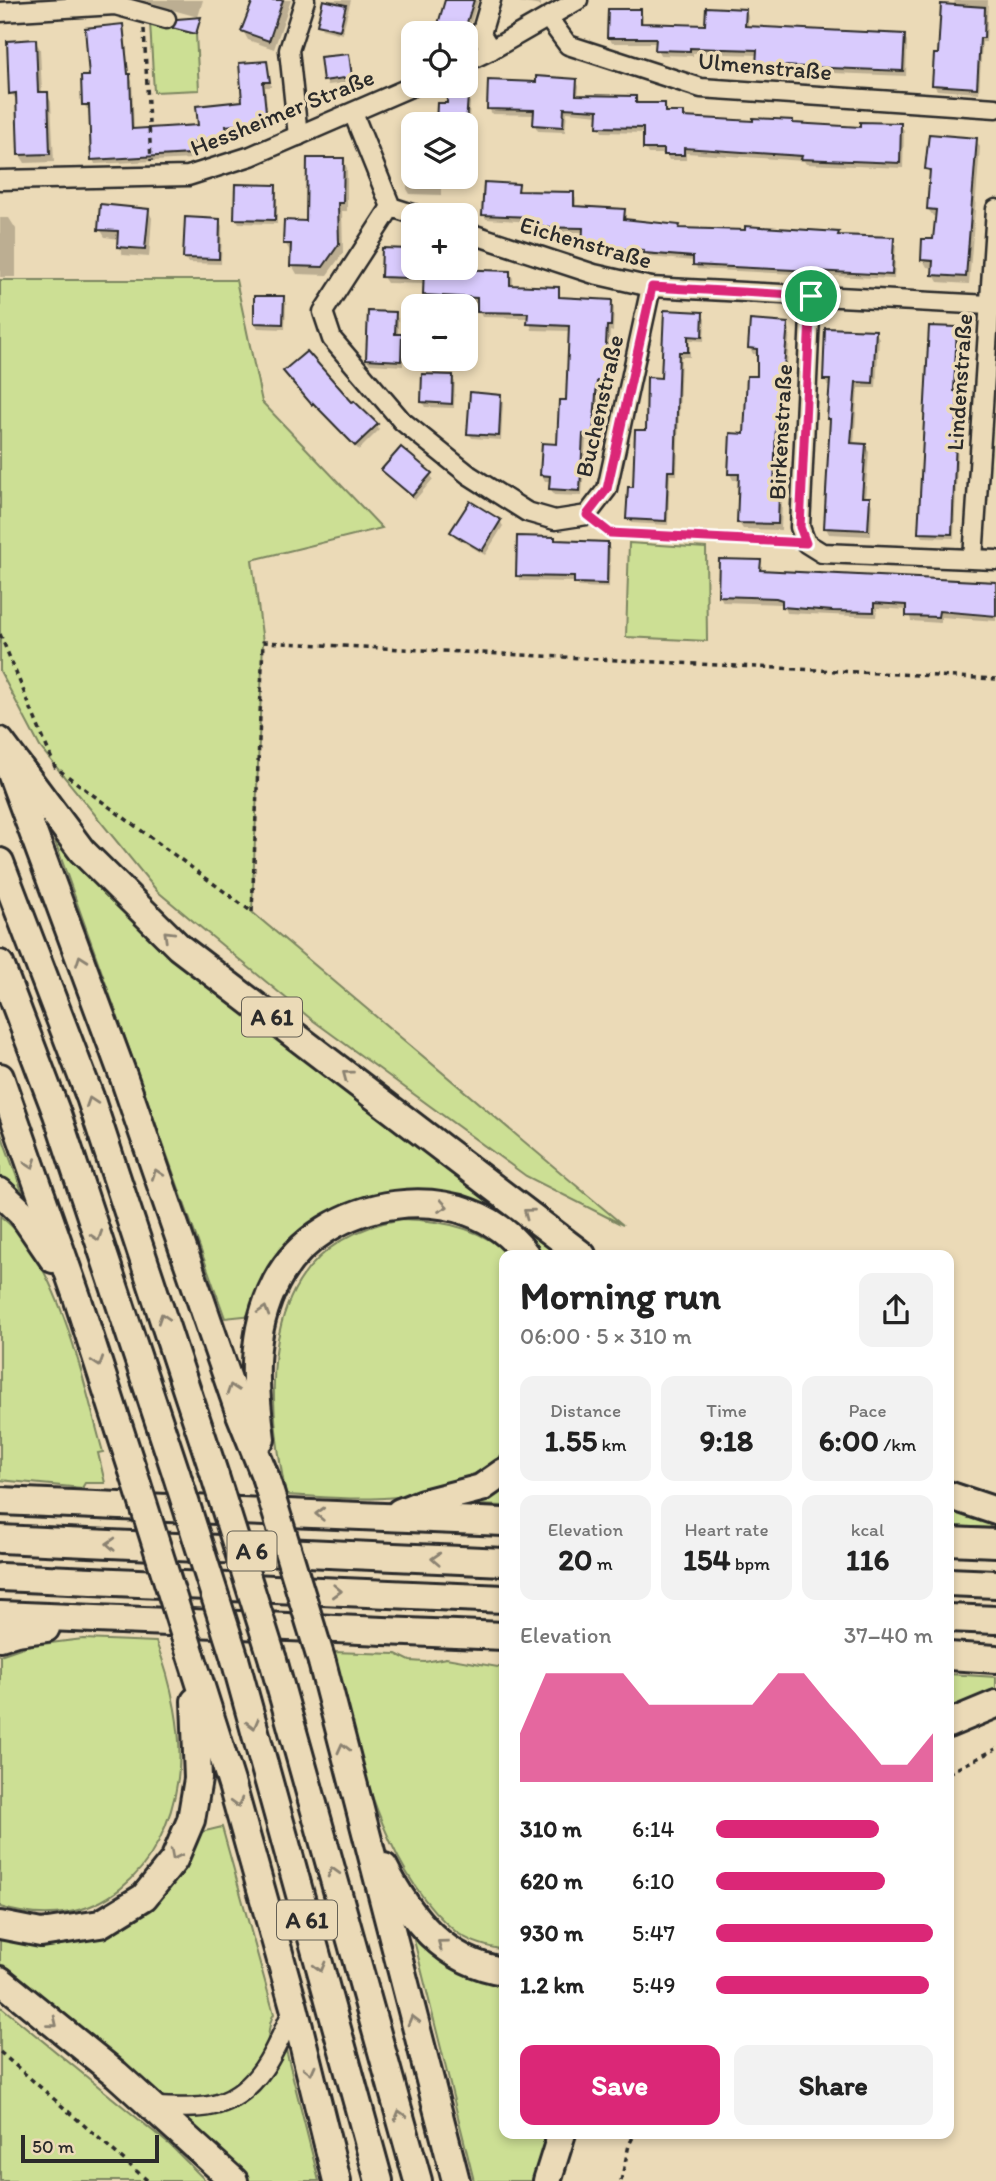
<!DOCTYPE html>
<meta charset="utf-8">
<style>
:root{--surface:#fff;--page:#f2f2f2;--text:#222;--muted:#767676;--accent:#db2777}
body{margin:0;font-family:Itim,sans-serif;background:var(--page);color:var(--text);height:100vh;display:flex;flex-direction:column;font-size:26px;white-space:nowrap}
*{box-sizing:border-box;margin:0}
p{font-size:23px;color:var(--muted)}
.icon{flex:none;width:38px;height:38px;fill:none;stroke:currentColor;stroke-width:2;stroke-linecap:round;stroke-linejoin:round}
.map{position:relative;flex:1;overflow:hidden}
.drawer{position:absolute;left:499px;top:1250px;width:455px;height:889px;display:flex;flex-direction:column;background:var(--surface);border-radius:14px;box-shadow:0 4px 10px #0003}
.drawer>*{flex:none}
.controls{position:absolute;left:401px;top:21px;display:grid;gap:14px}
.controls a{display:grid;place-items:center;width:77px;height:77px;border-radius:14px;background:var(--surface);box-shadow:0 4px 10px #0003;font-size:35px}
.scale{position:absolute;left:21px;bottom:18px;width:138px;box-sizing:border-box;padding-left:7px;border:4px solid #2b2b2b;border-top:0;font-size:19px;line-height:24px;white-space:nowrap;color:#2b2b2b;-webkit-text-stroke:5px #ebdab7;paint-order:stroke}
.pin{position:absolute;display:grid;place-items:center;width:60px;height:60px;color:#fff;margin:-30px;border:4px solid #fff;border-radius:50%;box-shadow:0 2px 7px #0007}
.round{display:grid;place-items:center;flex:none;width:74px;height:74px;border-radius:14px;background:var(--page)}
.headline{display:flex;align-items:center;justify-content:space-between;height:119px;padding:0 21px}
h1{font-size:38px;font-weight:700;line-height:52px}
.stats{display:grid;grid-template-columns:repeat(3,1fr);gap:10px;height:119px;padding:7px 21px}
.stats div{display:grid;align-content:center;border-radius:14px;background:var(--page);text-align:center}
.stats b{font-size:30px;font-weight:700}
.stats small{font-size:19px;font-weight:400}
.stats p{font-size:19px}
.chart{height:196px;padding:14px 21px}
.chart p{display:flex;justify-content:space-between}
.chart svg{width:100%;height:126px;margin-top:7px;fill:var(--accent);opacity:.7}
.button{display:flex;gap:14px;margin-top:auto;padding:14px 21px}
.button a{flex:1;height:80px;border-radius:14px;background:var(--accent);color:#fff;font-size:28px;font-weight:700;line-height:80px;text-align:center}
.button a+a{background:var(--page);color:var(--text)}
ul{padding:0 21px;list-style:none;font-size:23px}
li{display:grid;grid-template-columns:112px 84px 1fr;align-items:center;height:52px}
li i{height:18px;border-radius:9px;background:var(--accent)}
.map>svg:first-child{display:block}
</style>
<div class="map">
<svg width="996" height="2181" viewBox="0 0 996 2181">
<rect width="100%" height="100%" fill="#ebdab7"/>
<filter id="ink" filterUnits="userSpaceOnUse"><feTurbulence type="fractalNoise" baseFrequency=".0143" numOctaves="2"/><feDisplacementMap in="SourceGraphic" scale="14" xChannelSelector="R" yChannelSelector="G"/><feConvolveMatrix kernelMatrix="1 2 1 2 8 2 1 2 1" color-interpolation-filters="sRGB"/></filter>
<g filter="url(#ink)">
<g fill="#ccdf94" stroke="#7c8560" stroke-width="2">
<path d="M150,22L171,25V28L196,34L199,90L154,92Z"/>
<path d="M0,280H236L262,402L382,528L252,560L263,642L252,912L623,1225L526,1176L311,1019L157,891L40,747L0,671Z"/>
<path d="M629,543L706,548L707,641L626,637Z"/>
<path d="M51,830L566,1255H543L528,1238L501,1215L471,1200L436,1191H403L350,1202L306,1230L253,1315L225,1318Z"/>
<path d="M0,1131L27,1205L0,1181Z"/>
<path d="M0,1216C60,1261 83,1382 103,1452L98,1453L105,1483H85L82,1488L0,1480Z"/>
<path d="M402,1219C439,1220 482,1228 509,1255H504V1453C443,1508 361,1500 286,1495C263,1381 258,1244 402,1219Z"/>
<path d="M504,1488V1506L477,1505Z"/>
<path d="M948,1509L988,1523L991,1528L949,1526Z"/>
<path d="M83,1639L156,1642C171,1680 184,1736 178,1778C165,1871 97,1937 0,1907V1655L26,1646Z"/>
<path d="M331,1652L396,1654L410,1661L425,1662L446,1658L504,1668V1950C488,1947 467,1941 455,1931C380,1870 356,1741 331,1652Z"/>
<path d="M948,1674L996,1677V1697L949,1715Z"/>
<path d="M222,1827L274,2014C267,2024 270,2039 265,2051C248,2096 198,2101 157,2098L0,1967V1940C16,1942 32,1947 48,1947C56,1947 66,1943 74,1941C137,1927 176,1894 197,1833Z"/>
<path d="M412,1932L504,1981V2133H556L540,2181H474Z"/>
<path d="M0,2006L170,2145L206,2181H0Z"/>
<path d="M285,2046L319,2181H247L181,2116L209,2114Z"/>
</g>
<g fill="#0003">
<path d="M0,0H25V1L0,4Z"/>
<path d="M137,0H203L198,17Z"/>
<path d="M254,0H291L274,49L248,40L243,31Z"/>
<path d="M325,0H351L342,34L322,29L319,24Z"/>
<path d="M447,0H478L467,36L466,33L442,29L440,24Z"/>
<path d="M508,0H541V6Z"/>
<path d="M955,0H988L986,42H982L979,93L937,90L934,85Z"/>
<path d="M745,10L748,16V28L904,36L907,41L906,76L761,70L758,65L759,55L693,53V56L660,55L657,49V43H612L609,37L640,11L643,16V24L707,27Z"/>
<path d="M200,18L197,35L174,28Z"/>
<path d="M122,26L125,31L129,76L132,81L134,130L200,127L244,103L266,63L269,68L271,87H265L269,127L228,131L229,144L192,148L193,159L95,164L93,159L91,109H87L84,104L91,77Z"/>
<path d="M35,41L40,49L42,94H47L51,102L54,162L25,163L20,155L18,101L11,93Z"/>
<path d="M348,56L351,61L354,82L328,85L325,80Z"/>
<path d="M576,81L579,86L578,97L635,98L639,103L664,105L667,114H683L686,119L755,123L792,121L794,125L861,129L900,125L904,130L903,168L806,164L804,161L686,153V160H669L666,154H648L645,148V133L602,132L599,127V115L567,112L565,132L538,131L535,125L536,115L492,114L489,108L538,84Z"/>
<path d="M467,97L470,102L468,137H466V124H413V177H441V195L410,194L407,189V120H414V114L438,115Z"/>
<path d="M976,140L980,147L969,284L938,282L934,275V268L927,267L923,260L935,241L937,217L933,216L928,209L931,176L927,169Z"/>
<path d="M343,160L347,168V211H342L343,253L327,275L297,274L292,265V252L290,251L285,243L308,223Z"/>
<path d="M518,186L521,193L573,194L576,199V208L624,210L627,221L679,226L681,230L838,233L840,237L893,239L896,244L894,279L697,269L695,261L649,257L647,254L586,251L584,246V232H536L533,222L486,219L484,214Z"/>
<path d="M275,187L277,192V224L239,223L236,218Z"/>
<path d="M148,210L152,218L149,257L123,255L119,246V239L105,237L100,229Z"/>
<path d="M0,218H9L16,229V277H0Z"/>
<path d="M219,221L222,226L221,264L188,263L185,257Z"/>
<path d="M409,251L413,255V268H463L462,278H465L466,263L467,271L509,272L513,278V287L558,289L561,299L611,302L614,308L613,332L610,331L607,387L599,386L596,441L586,440L582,496L554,495L551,489V481H545L542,475L558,446L567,402L571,331L532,330L529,318L482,317L479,311V303L428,301L425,295V284L387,283L383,277Z"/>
<path d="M283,298L286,303L285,329L258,328L255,323Z"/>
<path d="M665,312L702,314L705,319L704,341L690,340V357H681L677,475H670L668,525L631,523L628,518L634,489L663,379Z"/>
<path d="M395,314L398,319V336H401L404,341L403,366L370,364L367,359Z"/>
<path d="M787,324L790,330L782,426H779L776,494L782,500L781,530L743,529L739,523L740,480H733L730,474L745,436L758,378V354H753L750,348Z"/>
<path d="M956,328L959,333L956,393L960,398L954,538L923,537L920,532Z"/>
<path d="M875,332L879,338L876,388H858L854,445L865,446L869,452L865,499H869L872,505L871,536L829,534L826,528L832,424L829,418L831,386H828L825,380Z"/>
<path d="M285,372L376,425L379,430L359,450L317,407L316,409Z"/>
<path d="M452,377L455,382L454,408L425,407L422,402Z"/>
<path d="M500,397L503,402L501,440L472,438L469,433Z"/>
<path d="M383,470L430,474L433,479L415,500Z"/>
<path d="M500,521L503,526L485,555L455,537L453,532Z"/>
<path d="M556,542L607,544L610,549L609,588L579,587L576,582L521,581L518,576Z"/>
<path d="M760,562L763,572L996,584V621L941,617V623L911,621L908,610L877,608L876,617L787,613L784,604H780L723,602L720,596Z"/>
</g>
<g fill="#d9cbfd" stroke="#2b2b2b" stroke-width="2">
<path d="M253,0H283L269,41L241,31Z"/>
<path d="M323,0L346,5L340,30L317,25Z"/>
<path d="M445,0H474L464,32L438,24Z"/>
<path d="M941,4L985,7L984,38H980L977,88L932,85L934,54H938Z"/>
<path d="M706,7L746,9L745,26L905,34L903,71L756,65L757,50L690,48V51L655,50L656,38H607L608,9H641V23L705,25Z"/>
<path d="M201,17L196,34L172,28L177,19Z"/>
<path d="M123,24L128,74H130L132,129L198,125L196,106L242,101L239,63L267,61L270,82H263L267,122L226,126L228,139L191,143V154L91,160L89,105H82L81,76H89L85,28Z"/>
<path d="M36,39L38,92H48L50,154L18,155L16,93L9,94L7,41Z"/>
<path d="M349,54L352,77L323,81L320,57Z"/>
<path d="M536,76L577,79L576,95L636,96V103H665V112H684V117L753,121V118L793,120V123L860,127V122L901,123L900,163L801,159L802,156L684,148V155H664V149H643V128L597,127L598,110L564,108L563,127L533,125L534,110L487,109L488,80L536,82Z"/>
<path d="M447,94L468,95L466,124H436L437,103H447Z"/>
<path d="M929,134L977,138L966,277L932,275L933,261L921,260L922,239H933L936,210L927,209L930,170L925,169Z"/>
<path d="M307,158H344L343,203H338L339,244L323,267L290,266L291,244H283L284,220L306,221Z"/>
<path d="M484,182L519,184L518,191L574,192V206L625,209L624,219L680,225L679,228L745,230V226L839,232L838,235L894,237L892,275L693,265V257L644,253V250L582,247L583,228L531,227V217L482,215Z"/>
<path d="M235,184L276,185L275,220L234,219Z"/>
<path d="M100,204L149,209L145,249L117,247L118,231L98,230Z"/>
<path d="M185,217L220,219L219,259L183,258Z"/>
<path d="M382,248L410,249L409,278L381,277Z"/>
<path d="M424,268L510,271V285L559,287V297L612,300L611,326H607L604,381H597L593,435L583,434L580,491L549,489L550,476L540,475L542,443L557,444L559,400H566L569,326L527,324L528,313L477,312V298L423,295Z"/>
<path d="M254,296H284L283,324L254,323Z"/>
<path d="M664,310L703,312L702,337L688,336V352H679L675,471H668L666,521L626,519L628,487H633L635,430H646L647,377L661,378Z"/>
<path d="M368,311L396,312L395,334H402L401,361L366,359Z"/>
<path d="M750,320L788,323L779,421L776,420L774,492H779L778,524L737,523L739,474H728L730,433L744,434L747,376H757V349L748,348Z"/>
<path d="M929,326L957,327L954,391L958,392L952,534L918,533Z"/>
<path d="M825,328L876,330L873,383L856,382L851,443L866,444L862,497H870L868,530L824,528L830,419H827L830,380H823Z"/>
<path d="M307,351L352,402L354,401L378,424L355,446L313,403L312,405L283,371Z"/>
<path d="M422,374L453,375L452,404L421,402Z"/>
<path d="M470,392L501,395L499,436L467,434Z"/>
<path d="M401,447L432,473L412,496L381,470Z"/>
<path d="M470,501L501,520L482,551L450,532Z"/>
<path d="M517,536L555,537V540L608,542L607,584L574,583V577L516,576Z"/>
<path d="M719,559L761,560L760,570L996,582V616L939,611L938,617L906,616V605L874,603V612L833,611L782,607V600L776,598L718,596Z"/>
</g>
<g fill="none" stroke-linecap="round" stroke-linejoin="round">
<g stroke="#2b2b2b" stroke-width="23">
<g id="minor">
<path d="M491,0L481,34L491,50"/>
<path d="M0,12L115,5L166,19"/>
<path d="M548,18L568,45L701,88L996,108"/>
<path d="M466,62L491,50L578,0"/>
<path d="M353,113L391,207L416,215"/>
<path d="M298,136L289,50L305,0"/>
<path d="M0,180L188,176L251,156L413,86"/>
<path d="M391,207L323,312L332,339L402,421L469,475L527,512L555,520L587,515L607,489L651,287"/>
<path d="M466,232L594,274L651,287L989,305"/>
<path d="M811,296L800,527L806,543L822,553L996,560"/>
<path d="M973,559L996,209"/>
<path d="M152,2107C174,2107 197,2110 218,2104C261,2091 278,2044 294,2007"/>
</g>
</g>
<g stroke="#2b2b2b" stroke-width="32">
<g id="highway">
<path d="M0,741L82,851L179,947L582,1255"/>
<path d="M10,770L124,1078L240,1414L265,1476"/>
<path d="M0,862L90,1097L215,1476"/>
<path d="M0,964L57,1114L176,1473"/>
<path d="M0,1077L77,1297L132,1468"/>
<path d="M0,1192L21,1212L53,1259"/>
<path d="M261,1439C254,1385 250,1332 276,1282C321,1195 467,1172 526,1255"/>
<path d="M948,1495L996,1511"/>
<path d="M0,1501L504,1522"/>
<path d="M400,1512L423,1503L481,1488L504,1472"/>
<path d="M0,1539L504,1562"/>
<path d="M948,1541L996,1543"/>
<path d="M0,1577L504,1599"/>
<path d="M948,1582L996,1584"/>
<path d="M0,1615L504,1636"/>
<path d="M948,1618L996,1620"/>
<path d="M0,1637L16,1632L46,1628"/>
<path d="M191,1655L232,1785L294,2007L337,2181"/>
<path d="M948,1656L996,1659"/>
<path d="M235,1659L379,2181"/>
<path d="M273,1660L418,2181"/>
<path d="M322,1662L456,2181"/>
<path d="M948,1724L996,1704"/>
<path d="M384,1867C409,1917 445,1963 504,1971"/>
<path d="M0,1925L41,1933L100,1924L144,1897L174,1860L191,1820L198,1779L195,1701"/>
<path d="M0,1980L116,2074L234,2181"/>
<path d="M547,2181L562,2133"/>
</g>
</g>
<g stroke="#2b2b2b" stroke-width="3.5" stroke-dasharray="5 5" stroke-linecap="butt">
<path d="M144,29L151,161"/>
<path d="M601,526L610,533L786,542"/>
<path d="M0,634L55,767L252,912"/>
<path d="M252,912L263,642L996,679"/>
<path d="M948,1773L996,1749"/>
<path d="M0,2052L148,2181"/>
<path d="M621,2181L629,2145L635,2133"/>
</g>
<use href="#minor" stroke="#ebdab7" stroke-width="18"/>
<use href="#highway" stroke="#ebdab7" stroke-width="26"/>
<g stroke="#2b2b2b" stroke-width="32" stroke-linecap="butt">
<g id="highway-bridge">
<path d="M132,1468L191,1655"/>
<path d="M176,1473L235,1659"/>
<path d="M215,1476L273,1660"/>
<path d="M265,1476L322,1662"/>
</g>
</g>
<use href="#highway-bridge" stroke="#ebdab7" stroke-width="26"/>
</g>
<defs><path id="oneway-chevron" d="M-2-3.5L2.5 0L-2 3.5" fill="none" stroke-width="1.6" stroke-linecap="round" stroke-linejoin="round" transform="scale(1.75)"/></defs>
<g stroke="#8b8271">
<use href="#oneway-chevron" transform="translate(168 935) rotate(-136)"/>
<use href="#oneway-chevron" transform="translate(81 960) rotate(-110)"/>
<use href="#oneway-chevron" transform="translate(347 1075) rotate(-143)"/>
<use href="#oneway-chevron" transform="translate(91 1102) rotate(-109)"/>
<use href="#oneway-chevron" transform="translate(31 1164) rotate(71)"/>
<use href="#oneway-chevron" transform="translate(157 1174) rotate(-109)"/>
<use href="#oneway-chevron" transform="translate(443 1206) rotate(9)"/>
<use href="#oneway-chevron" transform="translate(528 1213) rotate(-143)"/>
<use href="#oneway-chevron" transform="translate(97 1236) rotate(72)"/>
<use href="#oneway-chevron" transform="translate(264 1311) rotate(-73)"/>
<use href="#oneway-chevron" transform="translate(163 1318) rotate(-108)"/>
<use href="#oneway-chevron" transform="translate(98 1362) rotate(72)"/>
<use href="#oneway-chevron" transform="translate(232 1389) rotate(-109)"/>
<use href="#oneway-chevron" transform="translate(320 1514) rotate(-178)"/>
<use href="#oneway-chevron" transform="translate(111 1544) rotate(-177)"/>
<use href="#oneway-chevron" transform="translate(436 1559) rotate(-177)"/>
<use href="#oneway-chevron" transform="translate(337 1591) rotate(2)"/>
<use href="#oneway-chevron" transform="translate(253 1724) rotate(75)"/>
<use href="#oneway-chevron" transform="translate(343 1748) rotate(-104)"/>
<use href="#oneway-chevron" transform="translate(237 1803) rotate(74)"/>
<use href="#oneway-chevron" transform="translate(175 1855) rotate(117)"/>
<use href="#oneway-chevron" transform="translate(333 1872) rotate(-106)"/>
<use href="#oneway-chevron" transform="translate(442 1944) rotate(-143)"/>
<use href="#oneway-chevron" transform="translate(320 1967) rotate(75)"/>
<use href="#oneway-chevron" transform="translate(413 2020) rotate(-105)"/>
<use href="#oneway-chevron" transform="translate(53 2023) rotate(39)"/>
<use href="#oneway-chevron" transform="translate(310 2070) rotate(76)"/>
<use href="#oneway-chevron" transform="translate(400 2115) rotate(-106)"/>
</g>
</g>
<g fill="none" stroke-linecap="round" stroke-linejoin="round" filter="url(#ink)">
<g stroke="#fff" stroke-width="14">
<path id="route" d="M652,287L811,296L800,527L806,543L610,533L587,515L607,489Z"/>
</g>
<use href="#route" stroke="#db2777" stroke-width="9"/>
</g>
<g text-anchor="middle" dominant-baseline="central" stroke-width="7" stroke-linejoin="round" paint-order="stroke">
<g fill="#ebdab7" stroke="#656055" stroke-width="2">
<rect x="242" y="997.5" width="60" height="39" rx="5"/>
<rect x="227.5" y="1531.5" width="49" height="39" rx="5"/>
<rect x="277" y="1900.5" width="60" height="39" rx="5"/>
</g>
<g font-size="23" font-weight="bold" fill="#2b2b2b">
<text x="272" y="1017">A 61</text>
<text x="252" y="1551">A 6</text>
<text x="307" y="1920">A 61</text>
</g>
<g font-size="24" fill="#2b2b2b" stroke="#ebdab7">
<text transform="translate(765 66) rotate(5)">Ulmenstraße</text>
<text transform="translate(282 112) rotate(-22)">Hessheimer Straße</text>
<text transform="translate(586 242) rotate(16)">Eichenstraße</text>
<text transform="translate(959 382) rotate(-86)">Lindenstraße</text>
<text transform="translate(599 406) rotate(-77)">Buchenstraße</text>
<text transform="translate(780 432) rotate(-87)">Birkenstraße</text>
</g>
</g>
</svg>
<div class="controls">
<a><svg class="icon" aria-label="locate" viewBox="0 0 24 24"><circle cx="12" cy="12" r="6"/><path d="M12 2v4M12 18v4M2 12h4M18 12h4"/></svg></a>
<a><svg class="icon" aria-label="layers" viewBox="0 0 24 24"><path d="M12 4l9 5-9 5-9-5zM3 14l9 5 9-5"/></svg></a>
<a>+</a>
<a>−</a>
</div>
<div class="scale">50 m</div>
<div class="pin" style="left:811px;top:296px;background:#1e9e55"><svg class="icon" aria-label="arrive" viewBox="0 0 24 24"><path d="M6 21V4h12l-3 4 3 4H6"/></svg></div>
<section class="drawer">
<div class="headline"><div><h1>Morning run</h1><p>06:00 · 5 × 310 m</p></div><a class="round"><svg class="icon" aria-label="share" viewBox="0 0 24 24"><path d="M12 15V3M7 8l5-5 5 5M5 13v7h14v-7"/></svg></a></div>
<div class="stats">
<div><p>Distance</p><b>1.55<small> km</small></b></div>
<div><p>Time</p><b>9:18</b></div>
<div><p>Pace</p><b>6:00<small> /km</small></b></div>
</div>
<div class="stats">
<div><p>Elevation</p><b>20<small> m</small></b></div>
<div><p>Heart rate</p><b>154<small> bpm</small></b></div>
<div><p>kcal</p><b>116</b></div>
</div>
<div class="chart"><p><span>Elevation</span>37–40 m</p>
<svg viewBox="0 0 160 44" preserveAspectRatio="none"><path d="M0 44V27L10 6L20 6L30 6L40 6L50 17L60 17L70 17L80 17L90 17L100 6L110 6L120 17L130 27L140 38L150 38L160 27V44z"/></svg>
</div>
<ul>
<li><b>310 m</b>6:14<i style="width:75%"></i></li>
<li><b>620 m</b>6:10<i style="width:78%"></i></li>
<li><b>930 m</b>5:47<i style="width:100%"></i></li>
<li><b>1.2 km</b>5:49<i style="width:98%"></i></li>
</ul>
<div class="button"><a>Save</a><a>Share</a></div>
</section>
</div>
